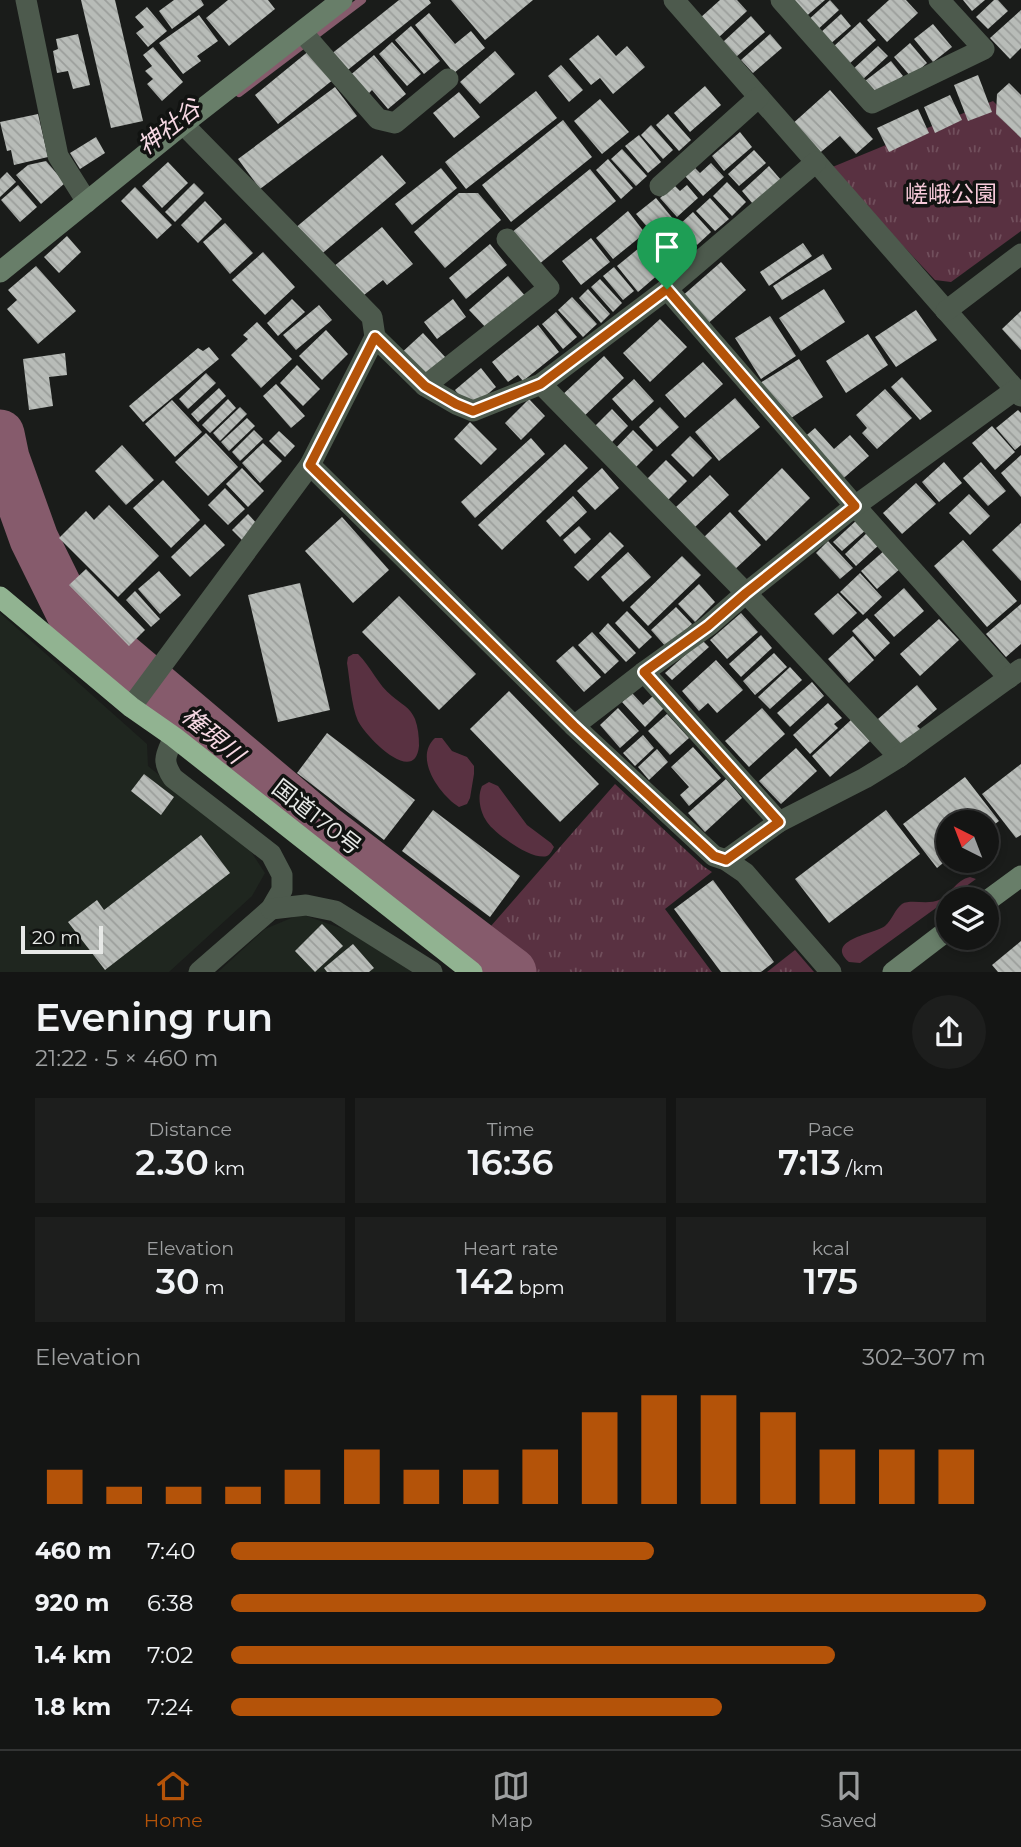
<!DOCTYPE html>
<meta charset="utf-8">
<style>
:root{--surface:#141514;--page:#1d1e1d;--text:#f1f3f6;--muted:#9d9fa0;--line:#333434;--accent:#b45309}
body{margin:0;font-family:Montserrat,"Noto Sans JP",sans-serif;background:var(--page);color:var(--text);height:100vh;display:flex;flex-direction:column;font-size:26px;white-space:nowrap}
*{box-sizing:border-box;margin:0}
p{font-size:23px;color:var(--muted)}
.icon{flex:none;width:38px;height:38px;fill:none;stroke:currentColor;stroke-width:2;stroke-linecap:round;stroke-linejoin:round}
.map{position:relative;height:972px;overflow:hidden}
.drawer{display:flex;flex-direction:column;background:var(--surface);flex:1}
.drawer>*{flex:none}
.needle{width:46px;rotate:318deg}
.tools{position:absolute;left:936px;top:810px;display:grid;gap:14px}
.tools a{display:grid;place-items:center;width:63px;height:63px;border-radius:50%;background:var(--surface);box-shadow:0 4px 10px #0003,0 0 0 2px var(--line);font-size:35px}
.scale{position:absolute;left:21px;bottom:18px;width:82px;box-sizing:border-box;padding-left:7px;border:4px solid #e7e9e7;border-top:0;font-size:19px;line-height:24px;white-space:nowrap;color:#e7e9e7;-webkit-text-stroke:5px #111311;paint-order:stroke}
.pin{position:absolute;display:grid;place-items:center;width:60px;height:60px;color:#fff;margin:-72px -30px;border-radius:50% 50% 50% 0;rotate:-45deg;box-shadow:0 0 7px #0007}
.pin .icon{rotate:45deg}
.round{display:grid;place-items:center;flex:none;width:74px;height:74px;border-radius:37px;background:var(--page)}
.head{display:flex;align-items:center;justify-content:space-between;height:119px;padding:0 35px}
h1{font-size:38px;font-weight:600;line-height:52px}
.metrics{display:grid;grid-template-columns:repeat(3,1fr);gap:10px;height:119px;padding:7px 35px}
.metrics div{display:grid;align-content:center;border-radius:0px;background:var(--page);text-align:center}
.metrics b{font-size:35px;font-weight:600}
.metrics small{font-size:19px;font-weight:400}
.metrics p{font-size:19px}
.chart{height:196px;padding:14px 35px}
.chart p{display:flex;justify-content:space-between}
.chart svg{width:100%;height:126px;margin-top:7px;stroke:var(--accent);stroke-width:6}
ul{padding:0 35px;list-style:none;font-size:23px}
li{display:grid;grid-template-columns:112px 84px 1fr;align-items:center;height:52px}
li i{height:18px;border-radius:9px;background:var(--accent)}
.tab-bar{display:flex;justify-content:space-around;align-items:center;height:98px;border-top:2px solid var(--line);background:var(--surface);font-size:19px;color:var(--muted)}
.tab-bar a{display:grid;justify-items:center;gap:4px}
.tab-bar .on{color:var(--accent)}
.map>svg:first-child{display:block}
</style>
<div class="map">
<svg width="1021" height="972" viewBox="0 0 1021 972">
<defs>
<pattern id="park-tufts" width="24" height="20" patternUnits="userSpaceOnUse" patternTransform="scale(1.75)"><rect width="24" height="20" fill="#593141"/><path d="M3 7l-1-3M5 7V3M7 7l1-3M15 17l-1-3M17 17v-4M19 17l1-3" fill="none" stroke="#714f5c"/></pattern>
<pattern id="building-back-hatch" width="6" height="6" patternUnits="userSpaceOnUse" patternTransform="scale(1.75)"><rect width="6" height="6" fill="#b8bcb8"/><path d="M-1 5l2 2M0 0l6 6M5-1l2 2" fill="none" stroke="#9b9e9b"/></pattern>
</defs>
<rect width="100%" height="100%" fill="#1a1c1a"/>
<g fill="#1f261f">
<path d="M0,613L147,744L148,766L248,847L265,873L252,896L169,972H0Z"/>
<path d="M301,914L349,931L415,972H218L265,929Z"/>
</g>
<g fill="#593141">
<path d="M353,654H358C371,667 378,685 392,696C401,704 410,707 415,719C418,727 419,736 419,746C415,787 366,737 358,721C351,705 350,681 347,663L348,657Z"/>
<path d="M435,738H442L452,751L467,757L474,766V774L470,798L467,804L459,807C440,795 413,758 435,738Z"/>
<path d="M489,782L498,786L527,825L551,843L554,847C552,850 551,854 547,856C533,861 495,834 487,822C480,812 477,797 482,786Z"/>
<path d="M970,877L976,879L860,963L849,962C824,940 874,934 885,926C892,920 895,909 902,904C910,899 928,905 939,900C951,894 956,880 970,877Z"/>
</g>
<g fill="url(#park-tufts)">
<path d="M993,101L1021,129V231L951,282L935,280L830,168Z"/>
<path d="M615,784L703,866L712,872L665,909L712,972H535L484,934Z"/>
<path d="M795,950L814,972H767Z"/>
</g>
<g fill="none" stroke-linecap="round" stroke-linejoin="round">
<path stroke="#865b6c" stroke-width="8" d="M239,93L362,0"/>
<path stroke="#865b6c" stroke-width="49" d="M0,434L5,458L34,539L72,616L324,829L512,972"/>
</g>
<g fill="url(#building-back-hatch)">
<path d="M81,0H115L143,121L111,128Z"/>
<path d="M174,0H201L204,5L172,29L159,11Z"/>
<path d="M228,0H268L275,9L229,46L206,18Z"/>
<path d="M399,0H429L431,3L344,73L330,55Z"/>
<path d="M451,0H533L485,40Z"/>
<path d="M720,0H737L747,11L718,38L700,18Z"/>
<path d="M790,0H825L803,19Z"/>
<path d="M830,0L839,10L815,32L806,22Z"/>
<path d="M889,0H906L918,13L887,42L867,20Z"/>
<path d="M963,0H985L972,11Z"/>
<path d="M994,0H998L1008,11L988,29L976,17Z"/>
<path d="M147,7L167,31L148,47L136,33L144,27L135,17Z"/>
<path d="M1021,10V48L1010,59L990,38Z"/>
<path d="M429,13L455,44L471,31L485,48L454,73L415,25Z"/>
<path d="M841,14L851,26L829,45L819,34Z"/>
<path d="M199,15L218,41L197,56L201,61L183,74L159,43Z"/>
<path d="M751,16L765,32L736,57L723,42Z"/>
<path d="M860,22L876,40L849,64L833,47Z"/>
<path d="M933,24L952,47L933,62L914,39Z"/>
<path d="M411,26L440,61L424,74L395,40Z"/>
<path d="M78,34L90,85L73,89L68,71L57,73L53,51L58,49L56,39Z"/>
<path d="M770,34L782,48L753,73L741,60Z"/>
<path d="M598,35L616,56L627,46L645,67L613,94L600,78L591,85L569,59Z"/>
<path d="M392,42L421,74L407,86L379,54Z"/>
<path d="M910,43L927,63L911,77L894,57Z"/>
<path d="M878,46L888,56L861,81L851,71Z"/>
<path d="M153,47L183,82L162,101L147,84L153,79L145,71L152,66L143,55Z"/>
<path d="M310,50L334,79L278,124L255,95Z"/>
<path d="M495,51L515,74L480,104L460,82Z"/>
<path d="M374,55L406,94L388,109L372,90L365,97L348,77Z"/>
<path d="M891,61L903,76L874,99L861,84Z"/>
<path d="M561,65L583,90L569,102L548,76Z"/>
<path d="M978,75L992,112L968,121L954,85Z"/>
<path d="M1009,83L1021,95V138L996,114L997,94Z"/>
<path d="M705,86L721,105L690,132L674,113Z"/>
<path d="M335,87L357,116L260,189L238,159Z"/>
<path d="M830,90L873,139L856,154L840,136L816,156L790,126Z"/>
<path d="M536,91L557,118L466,189L445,162Z"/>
<path d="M459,92L480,117L454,138L433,113Z"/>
<path d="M950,95L962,120L935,133L924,107Z"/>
<path d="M600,99L629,132L602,154L574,121Z"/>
<path d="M918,109L929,133L889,152L877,128Z"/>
<path d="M38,114L48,157L14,165L11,150L7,151L0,122Z"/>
<path d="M668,114L691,140L679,151L656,125Z"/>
<path d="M563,120L592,157L511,222L482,185Z"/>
<path d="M651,125L673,150L663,159L641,135Z"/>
<path d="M740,132L752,147L724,171L712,156Z"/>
<path d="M639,135L661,162L648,173L625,146Z"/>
<path d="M96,137L105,153L80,169L70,153Z"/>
<path d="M622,149L647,176L636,186L611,159Z"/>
<path d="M754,150L766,163L739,186L728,174Z"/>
<path d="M382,155L406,183L318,257L294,229Z"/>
<path d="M608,159L633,188L621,199L596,170Z"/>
<path d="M46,161L65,183L41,204L16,175L28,165Z"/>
<path d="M168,162L188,183L162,208L142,186Z"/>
<path d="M711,163L724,177L703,196L685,176L695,168L700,173Z"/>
<path d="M769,166L781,180L753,204L742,191Z"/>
<path d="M441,168L457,188L412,225L395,204Z"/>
<path d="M590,169L616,201L538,265L511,233Z"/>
<path d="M7,172L16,182L0,197V179Z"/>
<path d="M727,182L746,202L732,216L713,196Z"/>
<path d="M194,183L204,193L175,222L165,212Z"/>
<path d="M18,185L37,207L20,222L1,200Z"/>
<path d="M674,185L680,191L687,185L698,198L677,217L660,198Z"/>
<path d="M135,187L172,225L157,239L121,201Z"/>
<path d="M459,193H478L501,220L445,268L414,232Z"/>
<path d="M656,198L674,220L655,236L636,214Z"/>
<path d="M710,198L729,219L715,231L696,211Z"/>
<path d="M205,201L222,219L198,243L181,225Z"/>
<path d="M628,211L645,233L613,259L596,238Z"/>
<path d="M693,212L711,232L697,245L679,225Z"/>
<path d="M225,223L253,253L230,274L203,242Z"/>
<path d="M382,227L413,264L387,285L383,280L359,299L333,267Z"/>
<path d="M677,229L694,247L680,260L663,242Z"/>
<path d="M67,236L81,252L59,273L44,257Z"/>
<path d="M591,238L610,262L581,285L562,261Z"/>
<path d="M803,243L812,256L769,286L760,272Z"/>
<path d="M490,244L507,265L466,299L449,278Z"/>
<path d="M639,248L660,273L638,292L617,266Z"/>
<path d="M263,252L295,287L265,315L232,280Z"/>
<path d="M823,254L832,269L782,300L773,286Z"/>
<path d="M721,262L746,290L705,326L680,298Z"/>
<path d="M36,266L76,311L38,344L7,309L17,300L8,290Z"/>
<path d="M614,267L634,291L623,300L603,276Z"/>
<path d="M508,276L527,298L489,331L469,310Z"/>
<path d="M600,279L622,303L613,312L591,287Z"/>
<path d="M588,289L610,314L601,323L579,298Z"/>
<path d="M824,289L845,322L801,351L779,318Z"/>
<path d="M572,297L597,324L583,337L558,310Z"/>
<path d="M292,299L305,312L278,336L267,323Z"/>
<path d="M453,299L466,317L437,339L424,322Z"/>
<path d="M319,305L332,320L296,350L283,335Z"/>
<path d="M916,310L937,340L896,367L875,337Z"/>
<path d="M1021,311V350L1002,329Z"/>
<path d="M556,312L577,337L563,349L542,324Z"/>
<path d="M770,316L796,356L761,379L735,338Z"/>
<path d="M660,319L687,347L650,382L623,353Z"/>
<path d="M257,322L292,359L261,388L231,355L248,339L243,335Z"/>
<path d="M538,325L559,352L523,381L518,375L508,382L492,362Z"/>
<path d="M326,330L348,354L322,380L299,356Z"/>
<path d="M423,333L446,358L422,381L398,356Z"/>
<path d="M868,334L888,365L846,393L826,361Z"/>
<path d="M209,347L219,359L143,422L129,406L198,348L203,351Z"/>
<path d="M65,353L67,375L49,377L53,406L29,410L23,359Z"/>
<path d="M604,356L624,378L581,419L560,397Z"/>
<path d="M799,359L823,397L785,422L760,383Z"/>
<path d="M703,362L723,384L685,418L665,395Z"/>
<path d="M297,365L320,389L303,406L280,383Z"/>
<path d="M481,368L496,387L470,409L455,390Z"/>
<path d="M206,373L216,383L188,409L179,399Z"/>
<path d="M902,377L932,411L920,420L891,387Z"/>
<path d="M634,379L654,401L632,421L612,399Z"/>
<path d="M276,384L305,416L291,428L263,396Z"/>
<path d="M219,388L226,396L198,422L191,414Z"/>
<path d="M885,389L912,418L877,449L862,433L867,428L856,415Z"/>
<path d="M735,398L760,427L719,461L695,432Z"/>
<path d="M228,399L236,408L210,433L202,425Z"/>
<path d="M529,399L545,416L521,440L505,423Z"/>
<path d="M172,400L202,432L175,457L145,424Z"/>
<path d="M240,407L247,414L220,441L213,433Z"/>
<path d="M660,407L679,427L657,447L639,427Z"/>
<path d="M612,409L628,426L610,444L593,428Z"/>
<path d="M1018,410L1021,413V445L1015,450L996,428Z"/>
<path d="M247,418L255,426L229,451L221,442Z"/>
<path d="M470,422L497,449L481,465L454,439Z"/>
<path d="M992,426L1015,452L995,470L972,443Z"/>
<path d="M815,428L834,449L850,435L869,456L838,483L801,440Z"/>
<path d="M254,430L263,439L240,461L232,452Z"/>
<path d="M633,430L653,450L632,471L612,452Z"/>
<path d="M279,431L295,446L285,457L269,441Z"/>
<path d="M206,433L238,467L208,496L175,462Z"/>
<path d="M690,436L712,458L693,477L671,455Z"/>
<path d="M531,438L545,454L475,518L461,502Z"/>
<path d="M263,443L282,461L260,483L242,463Z"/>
<path d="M565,444L588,468L502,550L478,525Z"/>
<path d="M122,445L154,480L126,505L95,471Z"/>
<path d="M1021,455V497L1001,473Z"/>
<path d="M666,460L687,481L665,503L644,482Z"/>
<path d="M944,462L962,483L939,502L922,482Z"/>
<path d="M981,462L1006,491L988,506L963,478Z"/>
<path d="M242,468L264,491L248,507L226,484Z"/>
<path d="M602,468L619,488L595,510L577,491Z"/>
<path d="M782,468L810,498L766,541L738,511Z"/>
<path d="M710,475L729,495L695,527L676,507Z"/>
<path d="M163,480L200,520L171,548L133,508Z"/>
<path d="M916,483L936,504L902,534L883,513Z"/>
<path d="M225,488L245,509L228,525L208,505Z"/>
<path d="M969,494L990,516L970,535L949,513Z"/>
<path d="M573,496L587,512L560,537L546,521Z"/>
<path d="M109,505L159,556L118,597L59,538L86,511L94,520Z"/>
<path d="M730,512L761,545L732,572L702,539Z"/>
<path d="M248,514L258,525L243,541L232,530Z"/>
<path d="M342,517L389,570L353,603L305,551Z"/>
<path d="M858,519L867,529L842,551L833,542Z"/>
<path d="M1021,523V581L992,550Z"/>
<path d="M205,524L225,545L190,577L171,557Z"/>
<path d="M579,526L591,539L575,554L563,540Z"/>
<path d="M869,531L880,544L856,566L845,554Z"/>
<path d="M610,532L624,546L588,581L574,567Z"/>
<path d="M963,540L1017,601L987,627L934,566Z"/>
<path d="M828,541L853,568L840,579L816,553Z"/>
<path d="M885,550L901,568L877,589L861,571Z"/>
<path d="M628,552L651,577L623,602L601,577Z"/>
<path d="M682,556L701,575L648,626L630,607Z"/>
<path d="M86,569L145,630L129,646L69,585Z"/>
<path d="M159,571L181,595L160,614L138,589Z"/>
<path d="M860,573L882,597L863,615L840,592Z"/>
<path d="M300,583L330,710L278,722L248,595Z"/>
<path d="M699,584L715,602L695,622L678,604Z"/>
<path d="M904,588L924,611L894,637L874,615Z"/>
<path d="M135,591L160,619L151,627L126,600Z"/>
<path d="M838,593L857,613L833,635L814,614Z"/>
<path d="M399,596L476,674L439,710L362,632Z"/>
<path d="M1021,604V644L1006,657L986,634Z"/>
<path d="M676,607L692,624L667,648L651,630Z"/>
<path d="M627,611L652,637L639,649L615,623Z"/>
<path d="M741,613L758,632L727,659L710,640Z"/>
<path d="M867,618L890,643L875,657L852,631Z"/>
<path d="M939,619L959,640L920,676L900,654Z"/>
<path d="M608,623L636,653L626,662L599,633Z"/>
<path d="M592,632L619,661L605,674L578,645Z"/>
<path d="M761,635L772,648L741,677L729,664Z"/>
<path d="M853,636L874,660L849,683L828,659Z"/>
<path d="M702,640L709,647L672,680L665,673Z"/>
<path d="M573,646L601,677L584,692L556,661Z"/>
<path d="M774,653L787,667L755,695L743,681Z"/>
<path d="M716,660L743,690L717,713L708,703L699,711L682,691Z"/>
<path d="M790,667L802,680L770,709L758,697Z"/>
<path d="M812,682L824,696L790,727L777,713Z"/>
<path d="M917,685L937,709L917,726L921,730L902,747L878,719Z"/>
<path d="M509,691L599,784L560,822L470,729Z"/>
<path d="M632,693L643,705L653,696L664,708L645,727L622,702Z"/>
<path d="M828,703L842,718L834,724L838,728L810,754L793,735Z"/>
<path d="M618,708L639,731L620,748L600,725Z"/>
<path d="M762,708L785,734L749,767L725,741Z"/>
<path d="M667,714L689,738L670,755L648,731Z"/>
<path d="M851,720L870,741L830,777L812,756Z"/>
<path d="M327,733L415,800L384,840L297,773Z"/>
<path d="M643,735L654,748L635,766L623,753Z"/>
<path d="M693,747L721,778L689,806L680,795L689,787L671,767Z"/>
<path d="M796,748L817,771L781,804L759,781Z"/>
<path d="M657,749L668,762L649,780L638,767Z"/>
<path d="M1021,764V835L1016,838L982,794Z"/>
<path d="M144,774L174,797L161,815L131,791Z"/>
<path d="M965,777L999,821L987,830V822H948V859L937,868L903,824Z"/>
<path d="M726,779L742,798L705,832L688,813Z"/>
<path d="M433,810L520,876L490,917L402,851Z"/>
<path d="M886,810L920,854L829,923L795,879Z"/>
<path d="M201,835L230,873L105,970L68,922L97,900L104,910Z"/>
<path d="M713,880L774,962L761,972H721L674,909Z"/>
<path d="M322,924L343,946L315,972L295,951Z"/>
<path d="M1021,941V972H998L992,965Z"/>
<path d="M353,944L374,968L369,972H327L324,968Z"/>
</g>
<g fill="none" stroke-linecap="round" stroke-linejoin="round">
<g stroke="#4d5a4d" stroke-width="21">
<path d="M26,0L58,156L87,202"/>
<path d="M674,0L1021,396"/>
<path d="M781,0L872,103L984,49L939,0"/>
<path d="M302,32L378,119L395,123L448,79"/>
<path d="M660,186L759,97"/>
<path d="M667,289L855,506L1009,678"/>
<path d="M946,311L1021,254"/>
<path d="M375,337L425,386L456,404L473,411L541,384L667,289L816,162"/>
<path d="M541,384L746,593L899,757"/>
<path d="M425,386L549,288L507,239"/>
<path d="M310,465L574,726L714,856L726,860L745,873L831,972"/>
<path d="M644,672L779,822"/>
<path d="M131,707L310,465L375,337L372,317L183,124"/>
<path d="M574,726L644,672L708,626L746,593L855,506L1015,390"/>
<path d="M174,737C166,755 161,760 173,778L271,854L282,875V890L271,909L199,972"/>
<path d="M726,860L779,822L865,778L899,757L1021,669"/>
<path d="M271,909L306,905L335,911L432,972"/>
</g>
<g stroke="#687e69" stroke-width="21">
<path d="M0,272L183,124L342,0"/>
<path d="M987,901L1021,876"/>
<path d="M893,972L948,930"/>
</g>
<path stroke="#91b391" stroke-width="21" d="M0,597L131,707L174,737L472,972"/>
</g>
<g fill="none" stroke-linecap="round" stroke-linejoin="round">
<g stroke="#fff" stroke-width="14">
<path id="route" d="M667,289L855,506L746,593L708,626L644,672L779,822L726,860L714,856L574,726L310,465L375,337L425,386L456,404L473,411L541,384Z"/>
</g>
<use href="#route" stroke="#b45309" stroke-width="9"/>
</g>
<g text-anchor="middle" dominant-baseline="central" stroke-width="7" stroke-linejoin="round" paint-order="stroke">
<g font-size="23" fill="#f7cada" stroke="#111311">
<text x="951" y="194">嵯峨公園</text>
</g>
<g font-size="23" fill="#e7e9e7" stroke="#111311">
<text transform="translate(317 817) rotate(38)">国道170号</text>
</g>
<g font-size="24" font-style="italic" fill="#f7d9e4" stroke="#111311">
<text transform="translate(169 127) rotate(-38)">神社谷</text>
<text transform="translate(213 735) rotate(40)">権現川</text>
</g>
</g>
</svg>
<div class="tools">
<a><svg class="needle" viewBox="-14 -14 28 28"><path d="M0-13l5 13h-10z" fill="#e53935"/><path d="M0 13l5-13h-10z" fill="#9d9fa0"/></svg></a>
<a><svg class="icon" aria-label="layers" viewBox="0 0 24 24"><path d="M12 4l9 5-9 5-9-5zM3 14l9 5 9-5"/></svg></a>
</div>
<div class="scale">20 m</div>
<div class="pin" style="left:667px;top:289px;background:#1e9e55"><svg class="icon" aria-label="arrive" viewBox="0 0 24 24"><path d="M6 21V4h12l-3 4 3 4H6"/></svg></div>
</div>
<section class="drawer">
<div class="head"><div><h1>Evening run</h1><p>21:22 · 5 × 460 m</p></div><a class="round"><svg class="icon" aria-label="share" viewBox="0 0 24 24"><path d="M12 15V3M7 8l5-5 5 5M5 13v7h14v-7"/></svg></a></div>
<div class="metrics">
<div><p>Distance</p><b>2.30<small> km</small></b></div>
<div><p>Time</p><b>16:36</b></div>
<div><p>Pace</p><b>7:13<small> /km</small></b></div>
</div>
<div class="metrics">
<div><p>Elevation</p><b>30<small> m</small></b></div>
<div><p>Heart rate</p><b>142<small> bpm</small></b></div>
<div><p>kcal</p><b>175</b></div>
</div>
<div class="chart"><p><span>Elevation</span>302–307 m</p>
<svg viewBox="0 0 160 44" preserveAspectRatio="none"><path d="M5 44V32M15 44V38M25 44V38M35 44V38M45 44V32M55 44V25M65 44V32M75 44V32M85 44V25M95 44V12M105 44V6M115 44V6M125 44V12M135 44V25M145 44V25M155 44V25"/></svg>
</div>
<ul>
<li><b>460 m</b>7:40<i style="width:56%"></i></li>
<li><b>920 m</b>6:38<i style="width:100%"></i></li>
<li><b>1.4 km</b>7:02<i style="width:80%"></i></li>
<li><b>1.8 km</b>7:24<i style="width:65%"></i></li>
</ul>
</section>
<nav class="tab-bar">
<a class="on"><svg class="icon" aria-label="home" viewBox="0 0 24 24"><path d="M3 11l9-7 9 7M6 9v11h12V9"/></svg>Home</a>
<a><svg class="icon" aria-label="map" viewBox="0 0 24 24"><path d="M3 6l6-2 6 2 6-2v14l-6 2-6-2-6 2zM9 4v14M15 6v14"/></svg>Map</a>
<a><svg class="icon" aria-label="saved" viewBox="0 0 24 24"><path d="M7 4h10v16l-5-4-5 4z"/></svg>Saved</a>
</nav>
